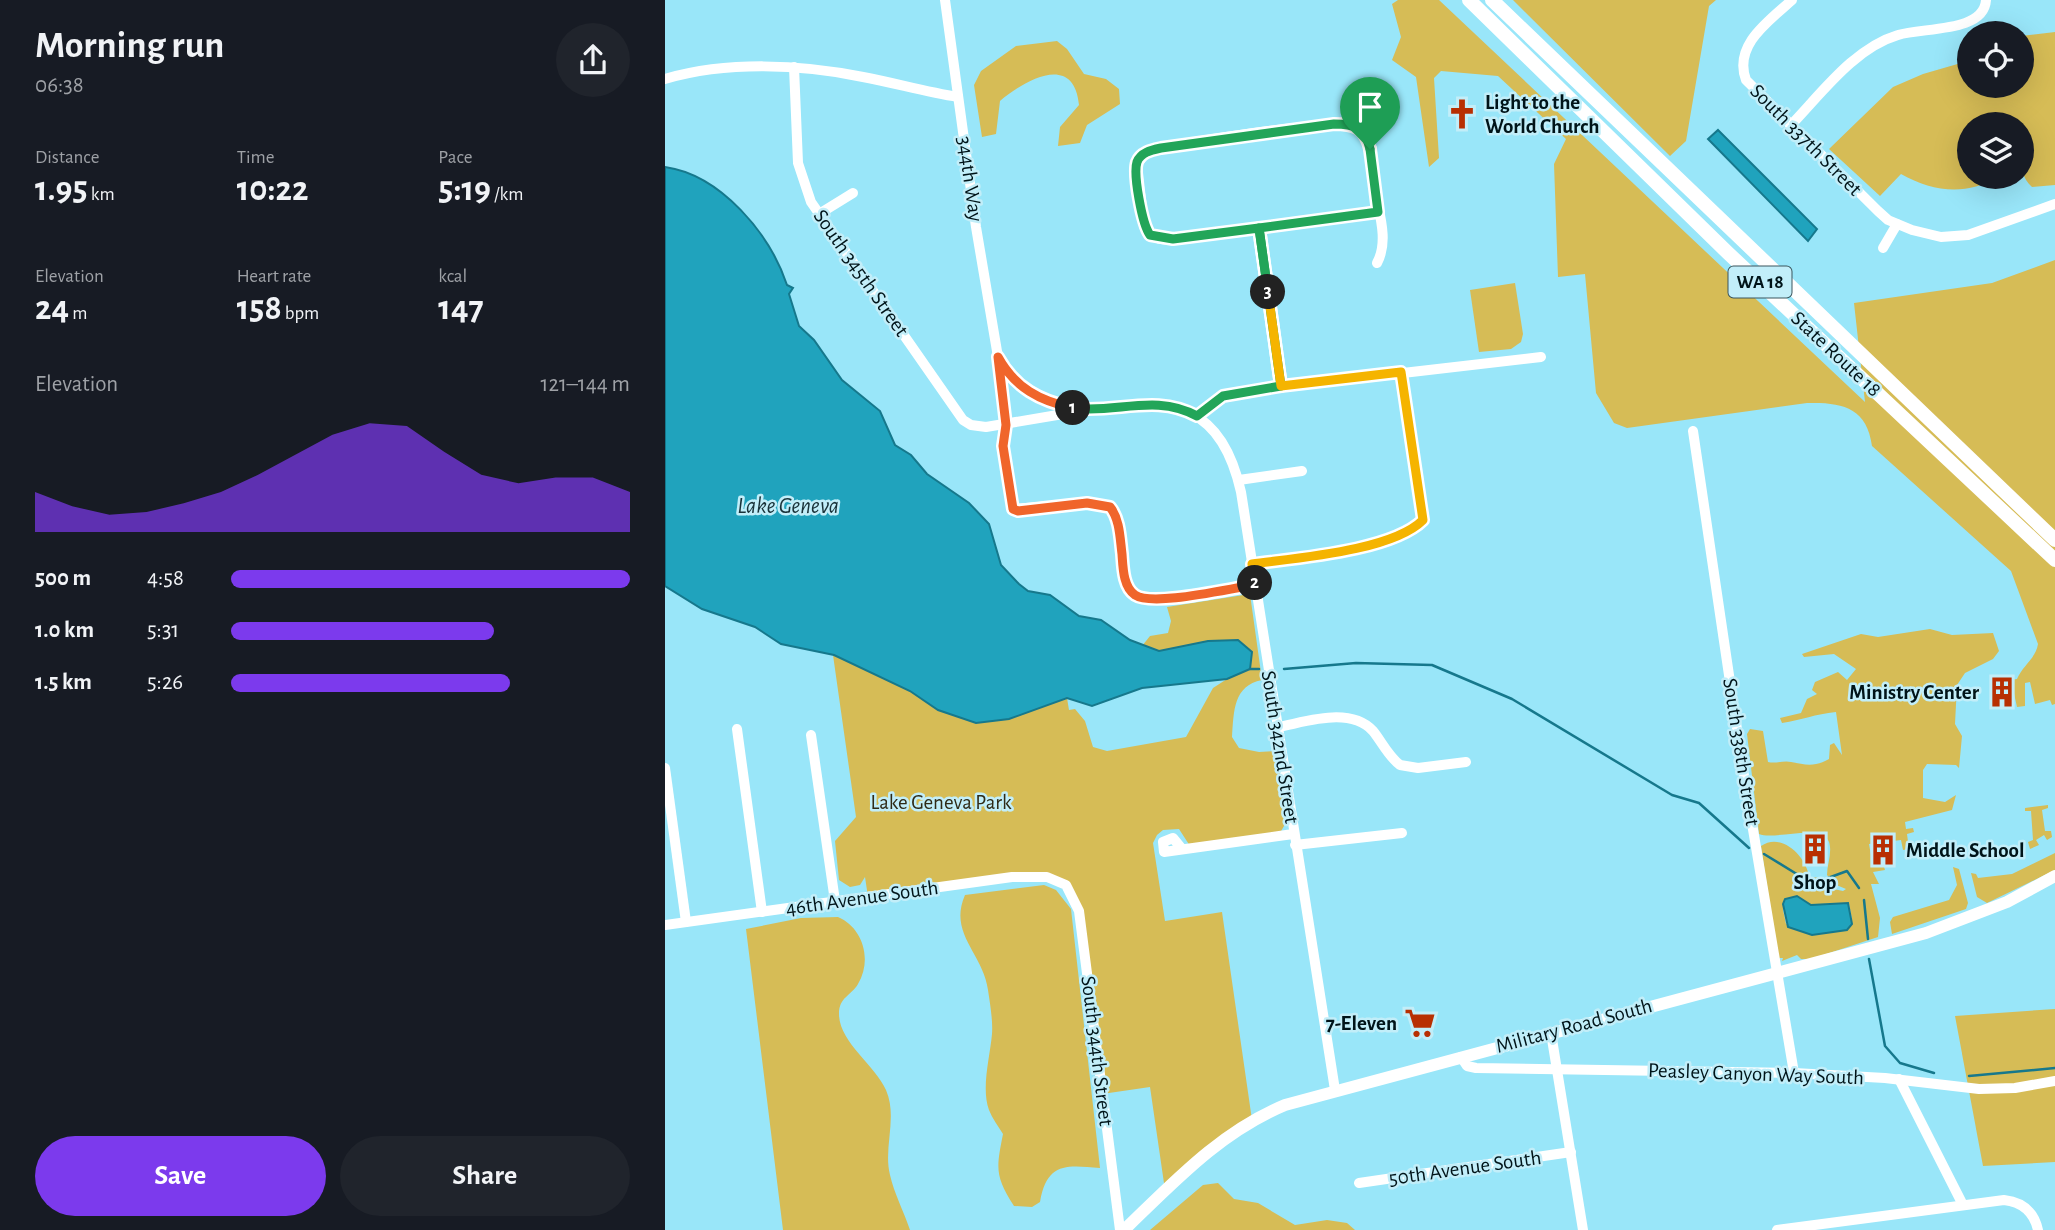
<!DOCTYPE html>
<meta charset="utf-8">
<style>
:root{--surface:#171b24;--page:#20242c;--text:#f1f3f6;--muted:#9ea1a6;--accent:#7c3aed}
body{margin:0;font-family:"Alegreya Sans",sans-serif;background:var(--page);color:var(--text);height:100vh;display:flex;flex-direction:column;font-size:26px;white-space:nowrap}
*{box-sizing:border-box;margin:0}
p{font-size:23px;color:var(--muted)}
.icon{flex:none;width:38px;height:38px;fill:none;stroke:currentColor;stroke-width:2;stroke-linecap:round;stroke-linejoin:round}
.map{position:relative;flex:1;overflow:hidden}
.details{display:flex;flex-direction:column;background:var(--surface);width:665px}
.details>*{flex:none}
.controls{position:absolute;left:1292px;top:21px;display:grid;gap:14px}
.controls a{display:grid;place-items:center;width:77px;height:77px;border-radius:50%;background:var(--surface);box-shadow:0 7px 28px #0002;font-size:35px}
.pin{position:absolute;display:grid;place-items:center;width:60px;height:60px;color:#fff;margin:-72px -30px;border-radius:50% 50% 50% 0;rotate:-45deg;box-shadow:0 0 7px #0007}
.pin .icon{rotate:45deg}
.km{position:absolute;width:35px;height:35px;margin:-18px;border-radius:50%;background:#222;color:#fff;font-size:19px;line-height:35px;text-align:center}
.round{display:grid;place-items:center;flex:none;width:74px;height:74px;border-radius:37px;background:var(--page)}
.overview{display:flex;align-items:center;justify-content:space-between;height:119px;padding:0 35px}
h1{font-size:38px;font-weight:600;line-height:52px}
.stats{display:grid;grid-template-columns:repeat(3,1fr);gap:10px;height:119px;padding:7px 35px}
.stats div{display:grid;align-content:center}
.stats b{font-size:35px;font-weight:600}
.stats small{font-size:19px;font-weight:400}
.stats p{font-size:19px}
.chart{height:196px;padding:14px 35px}
.chart p{display:flex;justify-content:space-between}
.chart svg{width:100%;height:126px;margin-top:7px;fill:var(--accent);opacity:.7}
.button{display:flex;gap:14px;margin-top:auto;padding:14px 35px}
.button a{flex:1;height:80px;border-radius:42px;background:var(--accent);color:#fff;font-size:28px;font-weight:600;line-height:80px;text-align:center}
.button a+a{background:var(--page);color:var(--text)}
ul{padding:0 35px;list-style:none;font-size:23px}
li{display:grid;grid-template-columns:112px 84px 1fr;align-items:center;height:52px}
li i{height:18px;border-radius:9px;background:var(--accent)}
main{display:flex;flex:1;min-height:0}
.map>svg:first-child{display:block}
</style>
<main>
<section class="details">
<div class="overview"><div><h1>Morning run</h1><p>06:38</p></div><a class="round"><svg class="icon" aria-label="share" viewBox="0 0 24 24"><path d="M12 15V3M7 8l5-5 5 5M5 13v7h14v-7"/></svg></a></div>
<div class="stats">
<div><p>Distance</p><b>1.95<small> km</small></b></div>
<div><p>Time</p><b>10:22</b></div>
<div><p>Pace</p><b>5:19<small> /km</small></b></div>
</div>
<div class="stats">
<div><p>Elevation</p><b>24<small> m</small></b></div>
<div><p>Heart rate</p><b>158<small> bpm</small></b></div>
<div><p>kcal</p><b>147</b></div>
</div>
<div class="chart"><p><span>Elevation</span>121–144 m</p>
<svg viewBox="0 0 160 44" preserveAspectRatio="none"><path d="M0 44V30L10 35L20 38L30 37L40 34L50 30L60 24L70 17L80 10L90 6L100 7L110 16L120 24L130 27L140 25L150 25L160 30V44z"/></svg>
</div>
<ul>
<li><b>500 m</b>4:58<i style="width:100%"></i></li>
<li><b>1.0 km</b>5:31<i style="width:66%"></i></li>
<li><b>1.5 km</b>5:26<i style="width:70%"></i></li>
</ul>
<div class="button"><a>Save</a><a>Share</a></div>
</section>
<div class="map">
<svg width="1390" height="1230" viewBox="0 0 1390 1230">
<rect width="100%" height="100%" fill="#99e6f9"/>
<g fill="#d6bc56" fill-rule="evenodd">
<path d="M733,0H774L1200,402L1189,303L1327,283L1390,260V704L1387,705L1385,700L1370,704L1365,682L1360,683V706L1352,707L1346,680L1352,679C1358,665 1371,658 1373,644L1346,571L1207,446C1202,407 1176,402 1142,403L962,428L949,423L931,393L920,274L893,277L889,164L901,139L833,76L776,71L769,78L774,158L764,167L751,77L727,60L736,37L727,4Z"/>
<path d="M848,0H1051L1044,6L1021,141L1005,156Z"/>
<path d="M1390,32V185L1367,187C1350,172 1356,146 1356,124H1304V177H1333C1301,196 1268,192 1236,174L1215,196L1164,149L1228,87L1258,74L1296,63L1295,45L1304,44V86H1356V36Z"/>
<path d="M392,41L402,49L419,74L441,79L454,89L455,104L422,125L415,143L393,146L395,127L414,105C409,52 360,80 335,101L331,134L317,137L309,85L316,71L351,46Z"/>
<path d="M850,283L858,334L856,342L846,349L814,352L805,290Z"/>
<path d="M585,594L597,680C568,686 569,711 567,737L574,748L594,752L611,751L623,819L615,833L525,846L514,829L498,830L492,835L488,843L500,921L557,912L587,1120L500,1190L485,1087L437,1094L408,894L382,877L203,897L200,877L195,885L185,887L174,880L170,841L191,817L168,655L245,691L273,710L344,719L402,698L404,710L410,709L420,721L428,747L442,751L521,737L548,688L562,679L503,650L494,652L477,646L485,636L503,633L506,621L502,607Z"/>
<path d="M1265,629L1287,635L1328,633L1334,651L1328,659L1300,673L1292,685L1290,724L1297,736L1294,768L1291,765L1262,764L1258,770V798L1280,802L1291,795L1287,810L1240,822L1241,829L1248,828L1249,832L1242,834L1244,849L1238,850L1236,840L1204,844L1207,861L1217,860L1220,870L1208,872L1214,884H1206L1215,918L1213,937L1146,959H1136L1132,955L1117,961L1118,958H1113L1096,846C1117,831 1142,858 1144,877L1157,878L1164,888L1178,891L1181,889L1169,884L1162,875C1162,866 1166,856 1165,847C1164,820 1111,841 1094,834L1082,734L1085,729L1098,731L1103,762C1111,764 1119,760 1126,762C1141,765 1150,767 1164,759L1165,745L1169,743L1177,755L1171,712C1150,714 1137,720 1117,723L1115,718L1136,713L1142,699L1152,694L1147,690L1150,682L1173,672L1182,680L1191,669L1169,654L1139,657L1137,654L1196,634L1213,637ZM1132,896L1143,905L1184,904L1187,919L1121,924L1118,910L1125,898Z"/>
<path d="M1383,805V808L1377,810L1380,831H1386L1387,837L1382,840L1379,835L1371,840L1374,845L1365,849L1363,842L1368,840L1366,811H1360V808Z"/>
<path d="M1390,853V870L1322,903L1312,897L1306,873L1311,874L1313,878L1347,874Z"/>
<path d="M1288,867L1294,869L1303,903L1301,909L1227,934L1225,922L1228,917L1284,900L1292,885Z"/>
<path d="M379,885L391,890L406,909L435,1168C401,1165 382,1162 375,1202L367,1207L349,1206C330,1176 331,1169 338,1134C333,1126 327,1118 324,1110C316,1088 325,1057 327,1034C328,1020 325,1004 323,990C318,953 283,934 300,895Z"/>
<path d="M173,917C197,927 208,959 193,984C186,996 174,997 174,1014C174,1042 210,1065 221,1090C233,1118 218,1147 225,1175C229,1193 239,1212 245,1230H118L81,929L136,918Z"/>
<path d="M1390,1009V1162L1318,1166L1290,1016Z"/>
<path d="M553,1183L569,1199L593,1203L630,1225L662,1220L682,1223L690,1230H485L538,1185Z"/>
</g>
<g fill="#20a3bd" stroke="#16788c" stroke-width="2">
<path d="M1053,130L1152,229L1143,241L1043,139Z"/>
<path d="M0,167C56,175 105,234 122,285L128,288L124,294L134,326L149,340L177,380L215,411L230,445L246,455L262,474L304,503L324,524L336,565L354,584L363,591L385,595L414,616L436,620L465,640L494,651L543,641L573,640L587,652L585,669L562,679L477,688L427,706L402,698L344,719L311,723L273,710L245,691L169,655L116,644L90,627L37,609L0,586Z"/>
<path d="M1132,896L1146,905L1183,903L1187,924L1182,930L1147,935L1123,927L1118,904L1120,899Z"/>
</g>
<g fill="none" stroke-linecap="round" stroke-linejoin="round">
<g stroke="#16788c" stroke-width="2.5">
<path d="M585,669H594"/>
<path d="M619,669L691,663L767,665L847,699L1007,795L1034,803L1084,848"/>
<path d="M1099,854L1143,881L1154,882"/>
<path d="M1163,878L1182,871L1194,888"/>
<path d="M1199,900L1203,939"/>
<path d="M1204,959L1220,1046L1235,1063L1269,1073"/>
<path d="M1304,1076L1390,1068"/>
</g>
<g stroke="#fff" stroke-width="10">
<path d="M280,0L311,227L333,357L341,425L338,446L348,509L422,503L445,507C455,517 454,535 456,548C458,562 457,580 466,591C480,608 567,588 590,585"/>
<path d="M1127,0C1104,21 1068,45 1081,80L1213,211L1223,220L1247,230L1276,237L1303,235L1390,204"/>
<path d="M129,67L133,163L146,202L298,420L306,425L321,427L416,411"/>
<path d="M0,79C62,61 135,64 198,77C230,83 261,92 293,97"/>
<path d="M1125,126C1156,94 1189,48 1233,35C1258,27 1319,33 1321,0"/>
<path d="M154,214L188,193"/>
<path d="M594,228L616,386"/>
<path d="M1218,248L1232,224"/>
<path d="M712,263C724,241 714,213 710,190C708,174 709,139 695,129C677,116 530,142 500,147L481,153L472,164L479,226C487,242 501,240 516,239L713,212"/>
<path d="M333,357C398,476 538,323 576,492L670,1090"/>
<path d="M532,417L552,399L574,392L876,357"/>
<path d="M1028,431L1078,770L1129,1073"/>
<path d="M574,480L637,471"/>
<path d="M587,564C631,558 727,551 758,520L736,371"/>
<path d="M613,727C641,722 685,706 708,731C717,742 723,756 735,765L753,768L801,762"/>
<path d="M72,729L97,912"/>
<path d="M146,735L170,901"/>
<path d="M0,768L21,922"/>
<path d="M630,845L737,833"/>
<path d="M517,849L508,838L498,842L499,852L628,834"/>
<path d="M0,925L347,877H382L401,885L414,911L455,1230"/>
<path d="M886,1033L918,1230"/>
<path d="M796,1057L802,1066L811,1068L1129,1073L1220,1078L1314,1089L1350,1088L1390,1081"/>
<path d="M1234,1079L1298,1205"/>
<path d="M694,1183L906,1152"/>
<path d="M1112,1230L1339,1200C1357,1202 1369,1212 1373,1230"/>
</g>
<path stroke="#fff" stroke-width="12" d="M459,1230C509,1182 555,1132 620,1105L1261,933L1342,902L1390,876"/>
<g stroke="#fff" stroke-width="14">
<path d="M804,0L1063,253L1390,560"/>
<path d="M827,0L1390,540"/>
</g>
</g>
<g fill="none" stroke-linecap="round" stroke-linejoin="round">
<g stroke="#fff" stroke-width="14">
<path id="split-1" d="M408,408C451,414 490,393 532,416L558,396L616,386L594,228L713,212L705,149"/>
</g>
<g stroke="#fff" stroke-width="14">
<path id="split-2" d="M408,408C375,401 350,388 333,357L341,425L338,446L348,509L353,511L422,503L445,507C455,519 455,539 457,554C458,567 458,587 470,595C488,607 566,588 590,585V583"/>
</g>
<g stroke="#fff" stroke-width="14">
<path id="split-3" d="M590,583L587,564C631,558 727,551 758,520L736,372L616,386L603,292"/>
</g>
<g stroke="#fff" stroke-width="14">
<path id="split-4" d="M603,292L594,228L508,239L485,235C477,224 468,174 472,162C476,152 487,150 496,148L669,124C690,124 700,128 705,149"/>
</g>
<use href="#split-1" stroke="#22a559" stroke-width="9"/>
<use href="#split-2" stroke="#f0652b" stroke-width="9"/>
<use href="#split-3" stroke="#f5b400" stroke-width="9"/>
<use href="#split-4" stroke="#22a559" stroke-width="9"/>
</g>
<defs>
<g id="church-bare" transform="scale(2.415)"><path d="M-1.2-6h2.4v3.5h3.3v2.4h-3.3V6h-2.4V-.1h-3.3v-2.4h3.3Z" fill="#b82f02" stroke="#c2eef9" stroke-width="2.5" paint-order="stroke"/></g>
<g id="building-bare" transform="scale(2.415)"><path d="M-4-6H4V6H1V3H-1V6H-4ZM-2.5-4.3h1.7v1.8h-1.7ZM.8-4.3h1.7v1.8H.8ZM-2.5-1h1.7V.8h-1.7ZM.8-1h1.7V.8H.8Z" fill="#b82f02" stroke="#c2eef9" stroke-width="2.5" paint-order="stroke"/></g>
<g id="supermarket-bare" transform="scale(2.415)"><path d="M-6-5.5h2.5l.6 2H6L4.5 2H-2.5L-4.4-4H-6ZM-1.5 3.2a1.3 1.3 0 1 0 .1 0ZM3 3.2a1.3 1.3 0 1 0 .1 0Z" fill="#b82f02" stroke="#c2eef9" stroke-width="2.5" paint-order="stroke"/></g>
</defs>
<g fill-rule="evenodd">
<use href="#church-bare" x="797" y="114"/>
<use href="#building-bare" x="1337" y="692"/>
<use href="#building-bare" x="1150" y="849"/>
<use href="#building-bare" x="1218" y="850"/>
<use href="#supermarket-bare" x="755" y="1023"/>
</g>
<g text-anchor="middle" dominant-baseline="central" stroke-width="5" stroke-linejoin="round" paint-order="stroke">
<rect fill="#c2eef9" stroke="#3a555c" stroke-width="2" x="1063.5" y="266.5" width="63" height="31" rx="5"/>
<g font-size="19" font-weight="bold" fill="#001419">
<text x="1095" y="282">WA 18</text>
</g>
<g font-size="21" font-weight="bold" fill="#001419" stroke="#c2eef9" text-anchor="start">
<text x="820" y="102">Light to the<tspan x="820" dy="24">World Church</tspan></text>
<text x="1314" y="692" text-anchor="end">Ministry Center</text>
<text x="1241" y="850">Middle School</text>
<text x="1150" y="882" text-anchor="middle">Shop</text>
<text x="732" y="1023" text-anchor="end">7-Eleven</text>
</g>
<g font-size="21" fill="#001419" stroke="#c2eef9">
<text transform="translate(1141 140) rotate(45)">South 337th Street</text>
<text transform="translate(305 179) rotate(82)">344th Way</text>
<text transform="translate(196 273) rotate(55)">South 345th Street</text>
<text transform="translate(1171 354) rotate(43)">State Route 18</text>
<text transform="translate(615 747) rotate(81)">South 342nd Street</text>
<text transform="translate(1076 752) rotate(81)">South 338th Street</text>
<text transform="translate(197 898) rotate(-8)">46th Avenue South</text>
<text transform="translate(909 1026) rotate(-15)">Military Road South</text>
<text transform="translate(432 1051) rotate(83)">South 344th Street</text>
<text transform="translate(1091 1074) rotate(2)">Peasley Canyon Way South</text>
<text transform="translate(800 1168) rotate(-8)">50th Avenue South</text>
</g>
<g font-size="21" fill="#2f2a16" stroke="#c2eef9">
<text x="276" y="802">Lake Geneva Park</text>
</g>
<g font-size="23" font-style="italic" fill="#193239" stroke="#c2eef9">
<text x="123" y="506">Lake Geneva</text>
</g>
</g>
</svg>
<div class="controls">
<a><svg class="icon" aria-label="locate" viewBox="0 0 24 24"><circle cx="12" cy="12" r="6"/><path d="M12 2v4M12 18v4M2 12h4M18 12h4"/></svg></a>
<a><svg class="icon" aria-label="layers" viewBox="0 0 24 24"><path d="M12 4l9 5-9 5-9-5zM3 14l9 5 9-5"/></svg></a>
</div>
<div class="pin" style="left:705px;top:149px;background:#1e9e55"><svg class="icon" aria-label="arrive" viewBox="0 0 24 24"><path d="M6 21V4h12l-3 4 3 4H6"/></svg></div>
<b class="km" style="left:408px;top:408px">1</b>
<b class="km" style="left:590px;top:583px">2</b>
<b class="km" style="left:603px;top:292px">3</b>
</div>
</main>
